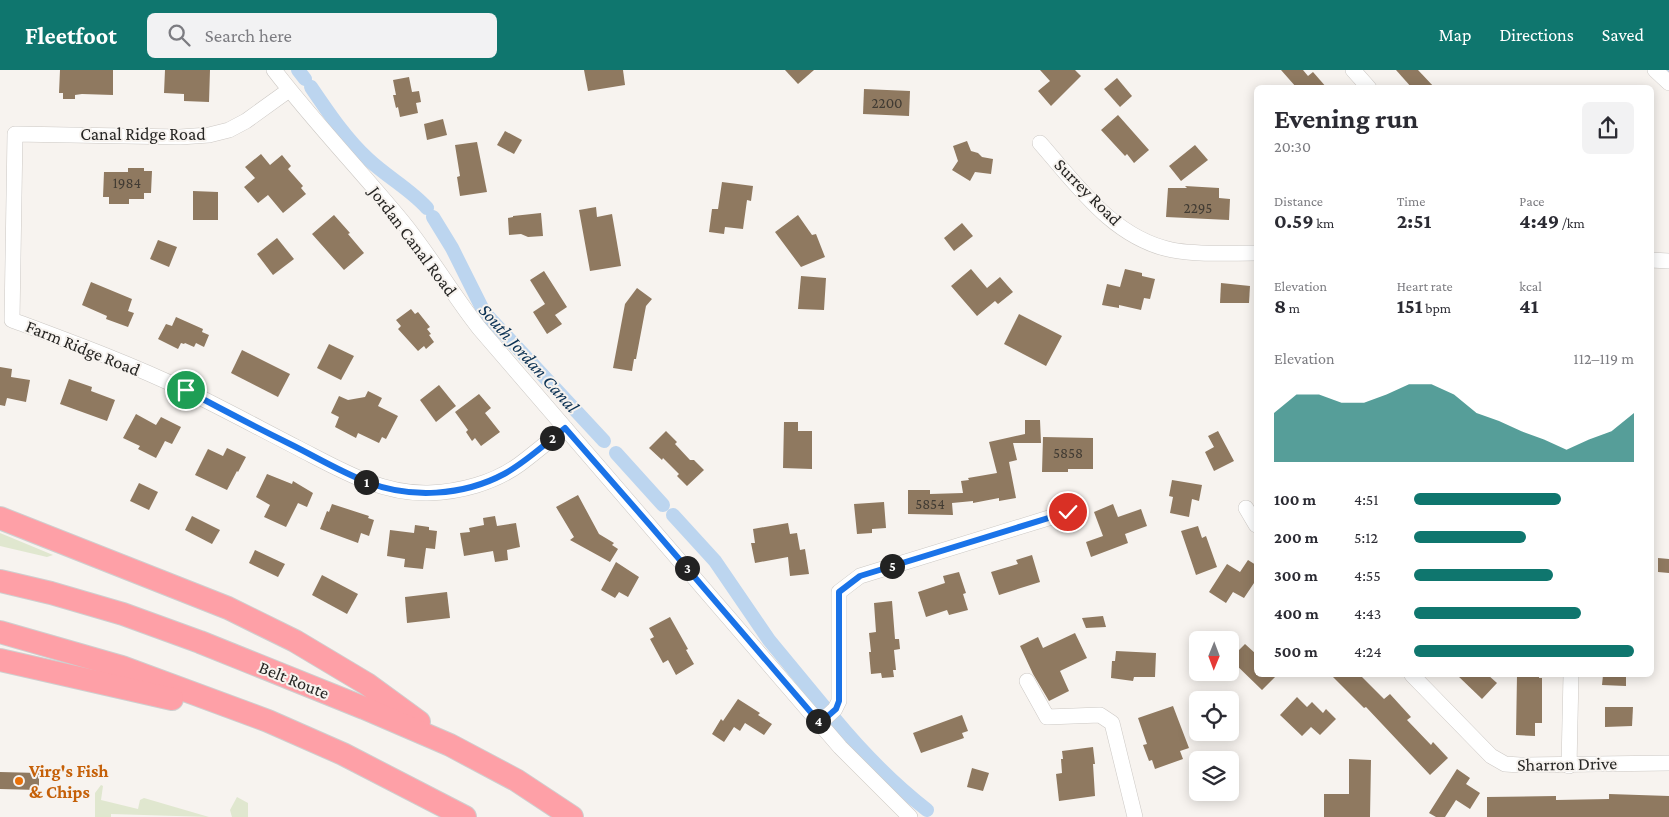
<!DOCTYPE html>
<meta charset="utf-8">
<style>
:root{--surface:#fff;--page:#f2f2f3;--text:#2b2b33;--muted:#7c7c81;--accent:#0f766e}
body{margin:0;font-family:"Crimson Pro",serif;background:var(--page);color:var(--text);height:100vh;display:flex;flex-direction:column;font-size:19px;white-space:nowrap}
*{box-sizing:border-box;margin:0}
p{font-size:16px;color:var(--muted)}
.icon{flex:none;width:28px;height:28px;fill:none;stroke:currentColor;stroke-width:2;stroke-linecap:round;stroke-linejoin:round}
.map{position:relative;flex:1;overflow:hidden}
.panel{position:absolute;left:1254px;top:15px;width:400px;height:592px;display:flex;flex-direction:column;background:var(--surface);border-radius:8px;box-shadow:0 2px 12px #0003}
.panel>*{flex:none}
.needle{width:32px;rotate:181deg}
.controls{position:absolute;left:1189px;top:561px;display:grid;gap:10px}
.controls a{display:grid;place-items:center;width:50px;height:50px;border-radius:8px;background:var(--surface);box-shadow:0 2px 12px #0003;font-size:25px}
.pin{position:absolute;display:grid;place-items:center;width:42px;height:42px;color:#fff;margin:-21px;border:2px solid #fff;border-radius:50%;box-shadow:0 1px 5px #0007}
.km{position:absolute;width:25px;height:25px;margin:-12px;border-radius:50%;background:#222;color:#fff;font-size:14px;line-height:25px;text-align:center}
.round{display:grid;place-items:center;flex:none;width:52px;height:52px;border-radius:8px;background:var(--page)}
.overview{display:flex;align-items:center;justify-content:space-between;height:85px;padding:0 20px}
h1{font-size:28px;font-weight:700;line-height:38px}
.stats{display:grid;grid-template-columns:repeat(3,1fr);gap:8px;height:85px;padding:5px 20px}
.stats div{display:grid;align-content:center}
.stats b{font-size:21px;font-weight:700}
.stats small{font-size:14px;font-weight:400}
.stats p{font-size:14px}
.chart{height:140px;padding:10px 20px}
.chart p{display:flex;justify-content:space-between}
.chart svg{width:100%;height:90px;margin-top:5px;fill:var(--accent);opacity:.7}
ul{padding:0 20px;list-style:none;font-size:16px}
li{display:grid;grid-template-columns:80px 60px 1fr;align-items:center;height:38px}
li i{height:12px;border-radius:6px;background:var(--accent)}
header{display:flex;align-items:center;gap:30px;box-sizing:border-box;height:70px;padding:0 25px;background:var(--accent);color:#fff}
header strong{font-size:24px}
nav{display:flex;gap:28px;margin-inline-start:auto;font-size:18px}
.search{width:350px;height:45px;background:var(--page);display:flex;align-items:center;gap:12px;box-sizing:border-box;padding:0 18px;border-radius:8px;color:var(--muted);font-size:19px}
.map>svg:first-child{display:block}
</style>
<header>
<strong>Fleetfoot</strong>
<div class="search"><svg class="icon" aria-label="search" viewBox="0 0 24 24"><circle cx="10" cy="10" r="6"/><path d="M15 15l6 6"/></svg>Search here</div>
<nav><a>Map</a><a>Directions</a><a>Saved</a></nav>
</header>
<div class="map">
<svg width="1669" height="747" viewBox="0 0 1669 747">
<rect width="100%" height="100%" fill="#f7f3ef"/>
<g fill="#e0e7cf">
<path d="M0,463L53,485L47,487L0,476Z"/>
<path d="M101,715L103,716L101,730L138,739L140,730L144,728L209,747L111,744V747H95V723Z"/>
<path d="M237,727L248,733V747H232L230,740Z"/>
</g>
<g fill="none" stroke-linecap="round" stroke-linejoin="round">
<g stroke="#bcd5ef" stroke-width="14">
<path d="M298,0L305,9"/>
<path d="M1668,0L1669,1"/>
<path d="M311,17C328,42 346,69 368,89C387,107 410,119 427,138"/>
<path d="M433,147L452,178L484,242L604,371"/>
<path d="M616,383L663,435"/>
<path d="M673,445L715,491L769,570L826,639"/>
<path d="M834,648C863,683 891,712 927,740"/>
</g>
</g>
<g fill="#8f7960">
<path d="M60,0H113V25L82,24L75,25V29H63V23H59Z"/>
<path d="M165,0H210L209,32L184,31V24L164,23Z"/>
<path d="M584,0H623L625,15L588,21Z"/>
<path d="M785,0H814L798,14Z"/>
<path d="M1040,0H1075L1081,6L1051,36L1038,21L1050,11Z"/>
<path d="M1281,0H1303L1308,6L1313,2L1327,18H1295L1296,17Z"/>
<path d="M1396,0H1418L1435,18H1412Z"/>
<path d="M409,7L412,22L419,21L421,32L416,33L418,43L400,47L398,37L396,38L393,25H396L393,10Z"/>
<path d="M1117,8L1132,26L1120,37L1104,19Z"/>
<path d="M864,19L910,21L909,46L863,44Z"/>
<path d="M1118,45L1149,80L1134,93L1127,84L1125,86L1101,60Z"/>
<path d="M443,49L447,65L427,70L424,54Z"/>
<path d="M505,61L522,70L514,84L497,75Z"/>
<path d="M967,71L971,81L978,83L982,87L993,89L991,104L975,102L970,111L952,100L958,91L953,76Z"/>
<path d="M477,72L487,122L460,126L457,107L460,106L455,75Z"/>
<path d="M1195,75L1208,90L1181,111L1169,96Z"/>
<path d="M261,84L270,95L282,85L291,96L288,99L303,116L301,118L306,124L283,143L268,125L258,133L244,117L255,108L245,97Z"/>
<path d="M128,98H144V101H152L151,123H144V129H129V134H109V127H103L104,102H128Z"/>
<path d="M722,112L753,116L751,131L747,130L743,159L725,157L724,164L709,162L712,139H718Z"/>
<path d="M1185,116L1219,118V128L1230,129L1229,150L1166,147L1168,118H1187Z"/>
<path d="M193,121L218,122V150H193Z"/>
<path d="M596,137L597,147L612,144L621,196L590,201L579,140Z"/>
<path d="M541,143L543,166L528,167L521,164L509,165L508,148L513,147V146Z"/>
<path d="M334,145L350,163L348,164L364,183L344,200L312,164Z"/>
<path d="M798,145L812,165L816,164L825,187L801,197L775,162Z"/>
<path d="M962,153L973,166L954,181L944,168Z"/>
<path d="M277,168L294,189L273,205L257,184Z"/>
<path d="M158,170L177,177L169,197L150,189Z"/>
<path d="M971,199L987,218L1000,207L1013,222L998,234L995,231L977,246L951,216Z"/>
<path d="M1125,199L1142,203V206L1155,209L1150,229L1144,228L1141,240L1119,235V238L1102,235L1107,214L1120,217Z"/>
<path d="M544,201L567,237L555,245L562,254L547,264L533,242L545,234L530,210Z"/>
<path d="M801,206L826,208L824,240L798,239Z"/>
<path d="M91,212L132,229L128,241L134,243L128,257L106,249L107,246L82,235Z"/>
<path d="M1221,213L1250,216L1249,233H1220Z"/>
<path d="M637,218L652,229L646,236L636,289H634L632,301L613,298L625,234Z"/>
<path d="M411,239L415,244L418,242L430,257L427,259L431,264L429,265L434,272L426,279L424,276L418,281L398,259L401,256L396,250Z"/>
<path d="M1019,244L1062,266L1046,296L1004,274Z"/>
<path d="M176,247L203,259L202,262L209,265L204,277L196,273L194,277L185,273L184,274L181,273L178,279L158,269L166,254L172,256Z"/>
<path d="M329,274L354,286L341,310L317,298Z"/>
<path d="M242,280L290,304L278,327L231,303Z"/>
<path d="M0,297L12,299L11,307L30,310L26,332L7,328L5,336L0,335Z"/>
<path d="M69,309L92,317L91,321L115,330L107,351L60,334Z"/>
<path d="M439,315L456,336L436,352L420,330Z"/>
<path d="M368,321L382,328L378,336L398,346L386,369L382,367L379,373L358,363L356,368L335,357L339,347L331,343L339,326L348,330L365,327Z"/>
<path d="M479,324L491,338L485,343L500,362L481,376L475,368L472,371L466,362L468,360L455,342Z"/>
<path d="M136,344L156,355L161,347L181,357L172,374L165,371L156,388L138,379L140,376L123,368Z"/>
<path d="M1025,350H1040L1041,373H1013L1017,390L1009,392L1016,428L999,431V428L973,433V431L952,433L953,445L908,444V420H930V424L963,423L961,411L969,410L968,408L997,403L989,372L1025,364Z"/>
<path d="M784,352H798V361H812V399L783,398Z"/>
<path d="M666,361L677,372L675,374L690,390H694L704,400L687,416L677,406L679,404L663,388L662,390L649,378Z"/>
<path d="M1218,361L1234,391L1214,401L1205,382L1214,377L1208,366Z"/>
<path d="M1043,367L1093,368V399H1068V402H1042Z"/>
<path d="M227,378L246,387L238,402L237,401L227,420L195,405L208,379L223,386Z"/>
<path d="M267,404L292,414L293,411L313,423L307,437L298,433L286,457L264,447L270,435L256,427Z"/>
<path d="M1172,410L1202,415L1199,431L1192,429L1189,447L1170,443L1173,427L1169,426Z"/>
<path d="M139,413L158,422L149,440L130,431Z"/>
<path d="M578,425L599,464L614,473L612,475L618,479L610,492L570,470L574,467L556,437Z"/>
<path d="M884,432L886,458L872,459V463L857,464L854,434Z"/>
<path d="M332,434L369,446L368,448L374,450L369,466L361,463L358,473L320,459L327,441L329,442Z"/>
<path d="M1113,434L1118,447L1141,439L1147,456L1125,464L1128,473L1091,487L1086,472L1103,466L1094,442Z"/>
<path d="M192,446L220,460L212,474L185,460Z"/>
<path d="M495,446L497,456L516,453L520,477L507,480L508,490L495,492L493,481L464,486L460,463L470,462L469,458L484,455L483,448Z"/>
<path d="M788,453L790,464L797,463L800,480L805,479L809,504L790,506L788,487L755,493L751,473H755L753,459Z"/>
<path d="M415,455L429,457V460L437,461L435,479L426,478L423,499L404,497L405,489L387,486L390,460L414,463Z"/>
<path d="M1198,456L1202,468L1206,466L1217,497L1196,505L1181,461Z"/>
<path d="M255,480L285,494L278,507L249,493Z"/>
<path d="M1032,485L1040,512L999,525L991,502L1018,494L1016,490Z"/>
<path d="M1658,488L1669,489V503L1658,502Z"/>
<path d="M1248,490L1256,495V510L1244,528L1233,522L1226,533L1209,522L1227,494L1240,502Z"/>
<path d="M616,492L639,507L628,527L619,522L615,528L601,520Z"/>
<path d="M959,502L966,523L963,524L968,540L949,545L947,540L926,547L918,522L945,513L943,506Z"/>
<path d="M322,505L358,524L347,544L312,525Z"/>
<path d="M447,522L450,548L407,553L405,527Z"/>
<path d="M892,531L895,569H899L900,579L894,580L896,600H893L894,607L882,608L881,603L871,604L869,582H871L869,563L876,562L874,533Z"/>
<path d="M1103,546L1106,557L1086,558L1082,548Z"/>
<path d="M670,547L688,579L686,580L694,594L676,605L668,590L663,593L650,569L654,567L649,558Z"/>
<path d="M1075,563L1087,588L1060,601L1069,621L1049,631L1033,604L1020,576L1038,567L1043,578Z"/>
<path d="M1245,574L1256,584V605H1277L1262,620L1230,589Z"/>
<path d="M1116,581L1156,583L1155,607H1134L1133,611L1111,608L1112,591H1115Z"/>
<path d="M1331,605H1360L1384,629L1390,624L1411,647L1407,650L1431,675L1433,672L1448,688L1430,705L1366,637L1364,638Z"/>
<path d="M1457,605H1488L1497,613L1482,629Z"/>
<path d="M1517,605H1539V608H1542V653H1535V666L1516,665Z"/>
<path d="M1603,605H1626V616L1602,615Z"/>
<path d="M1297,627L1307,637L1312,632L1323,643L1326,639L1336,649L1320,665L1311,657L1302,666L1280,645Z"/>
<path d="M738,629L760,643L758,645L772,654L764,665L745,653L740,661L734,657L724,672L712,664L721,649L723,651Z"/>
<path d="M1173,636L1189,678L1180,681L1183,689L1155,699L1152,690L1149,691L1143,675L1147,674L1138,648Z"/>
<path d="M1605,637H1633L1632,656L1605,657Z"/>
<path d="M962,645L968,661L962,663L964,668L921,683L913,663Z"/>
<path d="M1093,677L1095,694H1093L1095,726L1059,731L1056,704L1062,703L1061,689H1063L1062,681Z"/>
<path d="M1349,689L1371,690L1370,747H1324V724H1349Z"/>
<path d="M972,698L989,703L983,721L967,717Z"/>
<path d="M1457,699L1470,708L1466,714L1480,723L1470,739L1456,730L1445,747H1436L1429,743Z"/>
<path d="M0,702L39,703V720L0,719Z"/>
<path d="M1609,724L1669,726V747H1487V727L1556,726V730L1609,729Z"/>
</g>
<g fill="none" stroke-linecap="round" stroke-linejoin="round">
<g stroke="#ccc8c4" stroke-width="16">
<g id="minor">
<path d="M274,0C314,52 360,100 402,151C430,185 452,224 479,258L840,677L910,747"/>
<path d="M1353,0L1369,18"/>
<path d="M1655,0L1669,13"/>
<path d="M289,20L246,51L229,60L209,65L180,67L15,64L12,250C71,272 131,294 187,321C224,339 261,359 298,378C339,399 380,424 428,423C460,422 494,413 520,394C536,382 550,370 565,358"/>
<path d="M1040,73C1077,115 1113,168 1172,180C1199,185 1229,183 1256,183"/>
<path d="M1651,190L1669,191"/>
<path d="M1246,438L1256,455"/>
<path d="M1412,605L1491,686L1505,694L1520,695L1669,693"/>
<path d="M1027,611L1047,647L1100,645L1112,653L1135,747"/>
<path d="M820,653L835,639L839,631V522L860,506L1068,442"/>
<path d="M1569,696L1571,605"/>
</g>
</g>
<g stroke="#cfcfcf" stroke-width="24">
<g id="highway">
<path d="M0,448L228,538L295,571L367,614L419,652"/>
<path d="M0,511L51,523L123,544L200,572L364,638L450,675L516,710L572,747"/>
<path d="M0,562L122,597L268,651L343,684L465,747"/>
<path d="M0,590L172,629"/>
</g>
</g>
<use href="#minor" stroke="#fff" stroke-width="15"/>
<use href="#highway" stroke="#fea0a7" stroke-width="22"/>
</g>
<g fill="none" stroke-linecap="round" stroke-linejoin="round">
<g stroke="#fff" stroke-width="10">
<path id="route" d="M186,320C221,339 256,357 292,375C316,387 341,402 367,412C410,429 463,426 504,404C526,392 545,374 565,358L649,454L820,653L836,639L839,631V522L860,506L1068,442"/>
</g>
<use href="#route" stroke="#1a73e8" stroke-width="6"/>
</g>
<circle fill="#e8710a" stroke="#f7f3ef" stroke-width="2" cx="19" cy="711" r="5"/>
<g text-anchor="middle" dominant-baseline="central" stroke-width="4" stroke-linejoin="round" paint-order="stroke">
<g font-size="15" fill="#413b33">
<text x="887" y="33">2200</text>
<text x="127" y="113">1984</text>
<text x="1198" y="138">2295</text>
<text x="1068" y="383">5858</text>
<text x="930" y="434">5854</text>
</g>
<g font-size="18" fill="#272624" stroke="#f7f3ef">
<text x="143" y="64">Canal Ridge Road</text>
<text transform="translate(1088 122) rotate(45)">Surrey Road</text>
<text transform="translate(413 171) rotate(53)">Jordan Canal Road</text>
<text transform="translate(83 278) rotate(22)">Farm Ridge Road</text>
<text transform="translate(294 610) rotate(22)">Belt Route</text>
<text transform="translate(1567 694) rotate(-1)">Sharron Drive</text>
</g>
<g font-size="18" font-weight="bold" fill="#c56008" stroke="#f7f3ef" text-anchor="start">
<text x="29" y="701">Virg's Fish<tspan x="29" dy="21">&amp; Chips</tspan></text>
</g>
<g font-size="19" font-style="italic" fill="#0b3153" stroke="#f7f3ef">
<text transform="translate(529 288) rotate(48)">South Jordan Canal</text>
</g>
</g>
</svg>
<div class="controls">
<a><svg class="needle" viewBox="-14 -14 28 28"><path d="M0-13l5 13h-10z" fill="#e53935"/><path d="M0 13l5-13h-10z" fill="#7c7c81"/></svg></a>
<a><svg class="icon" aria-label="locate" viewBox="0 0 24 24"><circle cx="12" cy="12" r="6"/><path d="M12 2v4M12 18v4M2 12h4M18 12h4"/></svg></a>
<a><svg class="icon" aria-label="layers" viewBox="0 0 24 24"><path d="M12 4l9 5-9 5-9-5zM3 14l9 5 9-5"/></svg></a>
</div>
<div class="pin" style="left:186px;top:320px;background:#1e9e55"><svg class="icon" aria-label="arrive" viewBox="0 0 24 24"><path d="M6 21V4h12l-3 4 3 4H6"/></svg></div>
<div class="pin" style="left:1068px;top:442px;background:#d93025"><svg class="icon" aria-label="check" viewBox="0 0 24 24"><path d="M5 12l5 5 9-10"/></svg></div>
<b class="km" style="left:366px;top:412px">1</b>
<b class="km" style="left:552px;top:368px">2</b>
<b class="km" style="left:687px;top:498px">3</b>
<b class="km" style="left:818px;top:651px">4</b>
<b class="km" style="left:892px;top:496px">5</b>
<section class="panel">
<div class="overview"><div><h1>Evening run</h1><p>20:30</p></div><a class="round"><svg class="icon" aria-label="share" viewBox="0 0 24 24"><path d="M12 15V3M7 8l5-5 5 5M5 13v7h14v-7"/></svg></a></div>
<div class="stats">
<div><p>Distance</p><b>0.59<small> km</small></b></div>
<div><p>Time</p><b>2:51</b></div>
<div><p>Pace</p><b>4:49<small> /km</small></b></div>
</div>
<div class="stats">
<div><p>Elevation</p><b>8<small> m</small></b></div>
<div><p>Heart rate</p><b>151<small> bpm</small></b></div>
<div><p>kcal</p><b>41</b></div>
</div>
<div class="chart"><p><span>Elevation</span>112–119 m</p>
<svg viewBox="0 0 160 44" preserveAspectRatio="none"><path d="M0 44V20L10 11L20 11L30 15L40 15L50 11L60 6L70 6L80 11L90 20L100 24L110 29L120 33L130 38L140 33L150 29L160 20V44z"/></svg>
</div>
<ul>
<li><b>100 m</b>4:51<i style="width:67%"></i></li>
<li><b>200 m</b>5:12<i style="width:51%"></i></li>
<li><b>300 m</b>4:55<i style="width:63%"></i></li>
<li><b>400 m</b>4:43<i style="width:76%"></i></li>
<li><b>500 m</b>4:24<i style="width:100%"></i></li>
</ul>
</section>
</div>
